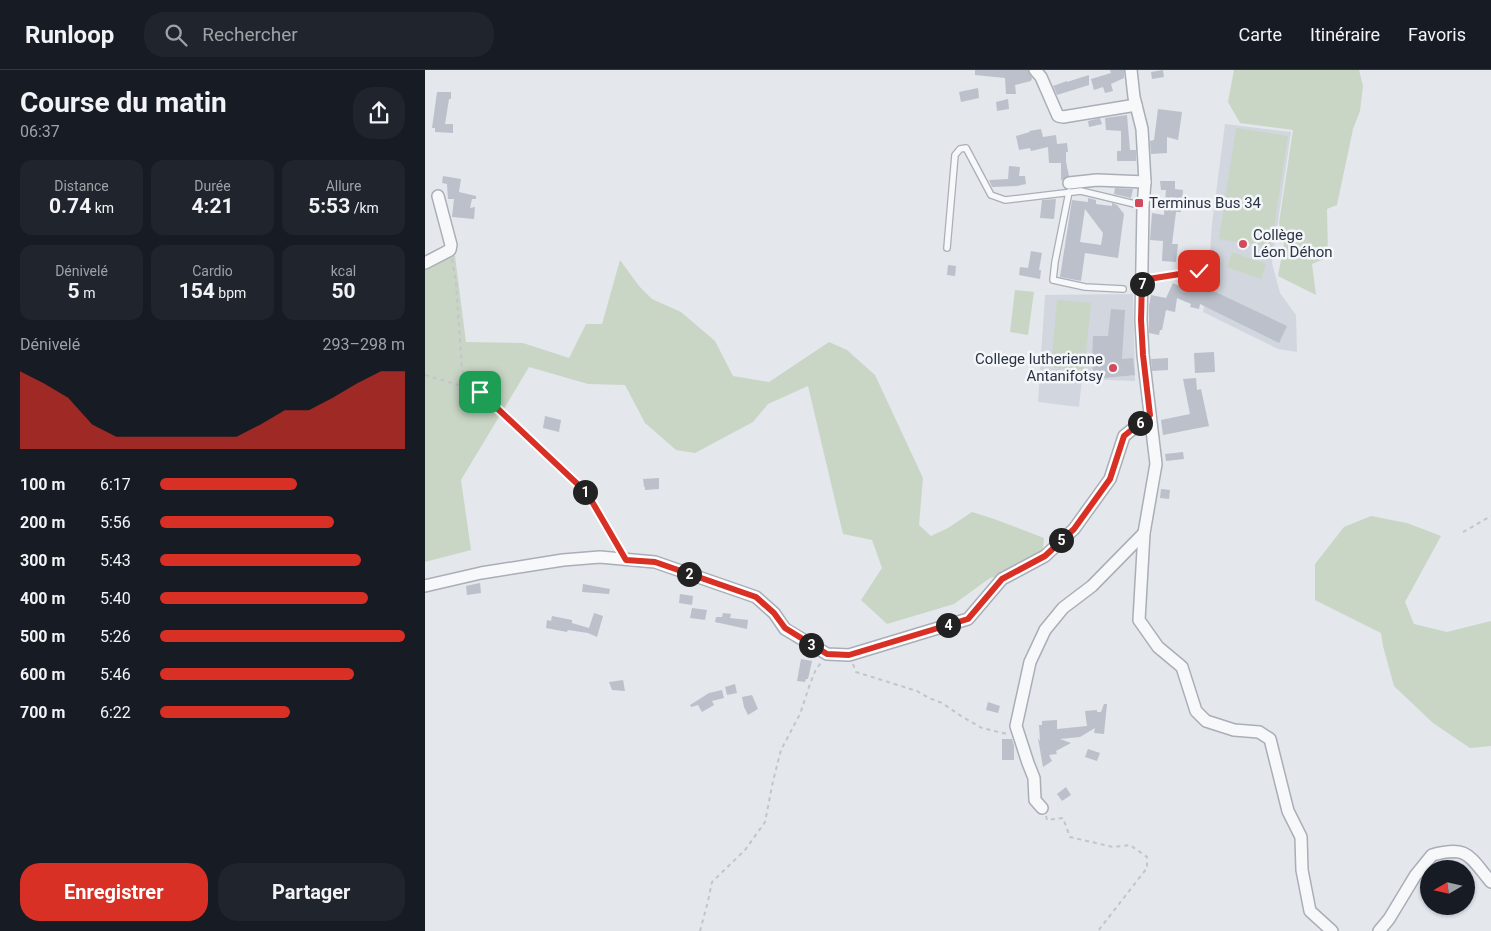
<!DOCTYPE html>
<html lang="fr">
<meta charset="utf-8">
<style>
:root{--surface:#171b24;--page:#20242c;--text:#f1f3f6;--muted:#9ea1a6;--line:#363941;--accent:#d93025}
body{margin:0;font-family:Roboto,sans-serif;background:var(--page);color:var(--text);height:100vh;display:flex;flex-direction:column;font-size:19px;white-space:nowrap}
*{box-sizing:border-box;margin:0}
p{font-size:16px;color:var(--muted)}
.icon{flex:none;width:28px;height:28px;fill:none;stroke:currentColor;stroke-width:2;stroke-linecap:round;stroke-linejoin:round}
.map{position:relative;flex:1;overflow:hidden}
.sheet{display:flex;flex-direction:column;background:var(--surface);width:425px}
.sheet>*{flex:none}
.needle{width:32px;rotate:261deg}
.buttons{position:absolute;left:995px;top:790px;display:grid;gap:10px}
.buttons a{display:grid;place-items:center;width:55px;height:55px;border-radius:50%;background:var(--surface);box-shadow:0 1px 4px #0004;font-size:25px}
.pin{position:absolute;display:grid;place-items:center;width:42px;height:42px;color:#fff;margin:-21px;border-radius:10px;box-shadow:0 2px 8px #0006}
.km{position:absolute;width:25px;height:25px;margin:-12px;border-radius:50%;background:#222;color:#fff;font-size:14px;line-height:25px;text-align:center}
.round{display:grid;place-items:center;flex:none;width:52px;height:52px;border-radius:20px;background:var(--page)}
.overview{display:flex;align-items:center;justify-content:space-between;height:85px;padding:0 20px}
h1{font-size:28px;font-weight:700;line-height:38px}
.metrics{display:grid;grid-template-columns:repeat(3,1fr);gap:8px;height:85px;padding:5px 20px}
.metrics div{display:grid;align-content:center;border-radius:12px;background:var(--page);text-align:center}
.metrics b{font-size:21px;font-weight:700}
.metrics small{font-size:14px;font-weight:400}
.metrics p{font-size:14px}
.chart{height:140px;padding:10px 20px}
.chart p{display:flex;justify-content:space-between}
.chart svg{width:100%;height:90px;margin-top:5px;fill:var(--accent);opacity:.7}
.primary-button{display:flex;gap:10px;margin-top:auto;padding:10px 20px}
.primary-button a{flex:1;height:58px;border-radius:20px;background:var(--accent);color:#fff;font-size:20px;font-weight:700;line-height:58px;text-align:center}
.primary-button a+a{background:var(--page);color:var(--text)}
ul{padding:0 20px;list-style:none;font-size:16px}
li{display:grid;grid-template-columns:80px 60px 1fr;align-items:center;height:38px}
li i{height:12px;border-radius:6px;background:var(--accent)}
header{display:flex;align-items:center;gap:30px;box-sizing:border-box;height:70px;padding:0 25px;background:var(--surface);border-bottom:1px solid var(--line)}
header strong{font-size:24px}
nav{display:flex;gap:28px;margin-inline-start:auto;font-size:18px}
.search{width:350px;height:45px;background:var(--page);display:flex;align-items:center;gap:12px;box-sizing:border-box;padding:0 18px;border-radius:20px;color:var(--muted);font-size:19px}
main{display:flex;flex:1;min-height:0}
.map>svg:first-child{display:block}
</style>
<header>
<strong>Runloop</strong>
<div class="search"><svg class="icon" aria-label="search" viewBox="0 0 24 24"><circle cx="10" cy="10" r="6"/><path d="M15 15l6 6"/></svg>Rechercher</div>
<nav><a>Carte</a><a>Itinéraire</a><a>Favoris</a></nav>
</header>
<main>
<section class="sheet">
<div class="overview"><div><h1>Course du matin</h1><p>06:37</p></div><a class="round"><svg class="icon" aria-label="share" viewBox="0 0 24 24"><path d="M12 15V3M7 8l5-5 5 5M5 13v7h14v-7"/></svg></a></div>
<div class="metrics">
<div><p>Distance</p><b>0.74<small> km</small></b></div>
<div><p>Durée</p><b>4:21</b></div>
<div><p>Allure</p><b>5:53<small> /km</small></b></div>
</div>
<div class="metrics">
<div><p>Dénivelé</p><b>5<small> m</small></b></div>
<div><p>Cardio</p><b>154<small> bpm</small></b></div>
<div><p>kcal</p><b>50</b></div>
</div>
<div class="chart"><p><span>Dénivelé</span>293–298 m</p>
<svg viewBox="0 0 160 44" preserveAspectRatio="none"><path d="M0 44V6L10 12L20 19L30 32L40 38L50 38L60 38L70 38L80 38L90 38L100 32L110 25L120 25L130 19L140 12L150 6L160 6V44z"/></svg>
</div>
<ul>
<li><b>100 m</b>6:17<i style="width:56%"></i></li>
<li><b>200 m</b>5:56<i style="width:71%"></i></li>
<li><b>300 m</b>5:43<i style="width:82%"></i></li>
<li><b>400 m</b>5:40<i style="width:85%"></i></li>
<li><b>500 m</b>5:26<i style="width:100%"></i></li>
<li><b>600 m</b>5:46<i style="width:79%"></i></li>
<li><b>700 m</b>6:22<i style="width:53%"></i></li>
</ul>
<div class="primary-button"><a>Enregistrer</a><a>Partager</a></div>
</section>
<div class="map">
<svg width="1066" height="861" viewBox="0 0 1066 861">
<rect width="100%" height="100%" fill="#e4e7ec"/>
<g fill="#d2d6de">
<path d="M800,54L866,62L847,193L855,223L871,245L872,282L853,279L778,242L783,211L787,154Z"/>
<path d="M708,224L710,311L657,309L654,337L613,332L620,225Z"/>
</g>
<g fill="#c9d6c5">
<path d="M809,0H934L938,16L935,41L928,59L912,135L902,139L903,187L887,194L891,225L853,206L859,174L854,153L868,60L815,53L803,32Z"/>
<path d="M811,58L863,66L846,177L794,169Z"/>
<path d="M807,182L841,194L836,209L802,197Z"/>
<path d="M0,186H30L41,272L98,273L144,288L161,254H177L195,190L214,216L227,229L256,242L290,271L308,306L344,312L404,272L422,280L450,305L498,408L494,455L506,466L523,458L547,442L569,449L619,468L617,487L590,502L565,508L529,534L462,554L436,530L457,498L447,470L418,464L383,316L343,334L328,352L270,383L251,380L220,353L200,315L163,314L104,297L36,410L46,480L0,492Z"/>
<path d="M590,220L609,222L603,265L585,262Z"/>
<path d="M632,230L666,233L659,301L626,297Z"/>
<path d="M946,446L982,453L1016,466L980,532L989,554L1022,562L1066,551V676L1045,678L1008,653L969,616L958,576L956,563L890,530V494L919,457Z"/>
</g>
<g fill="#bbc0ca" fill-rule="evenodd">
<path d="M550,0H603L607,8L606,11L590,15L591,24H581L580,8L550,5Z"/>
<path d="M685,0H699V8L686,14L688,21L680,23L678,17L669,20L666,9L686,3Z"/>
<path d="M738,0L739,7L727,9L726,2Z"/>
<path d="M664,5V15L632,25L628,16L642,11V12Z"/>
<path d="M553,18L554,28L536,32L534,22Z"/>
<path d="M12,22H26V29H24L20,54H28V63L10,62V58H7Z"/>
<path d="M583,29L584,39L572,41L571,32Z"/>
<path d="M733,39L757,42L753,70L742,67V83L726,84L725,71L729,70Z"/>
<path d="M702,45L705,80H711V91H692V81H696V61L681,60L680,48Z"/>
<path d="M675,48L677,54L664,57L663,51Z"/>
<path d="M616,59L618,67L631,65L632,74L642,73L643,82H641V92L644,106L637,110H636V93H624L623,77L606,81L605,78L594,80L591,66L605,62L604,61Z"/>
<path d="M584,96L595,97L594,106H600L601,114L592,116L567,117L564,110L583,109Z"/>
<path d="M18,106L36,109L34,122L51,126V129H47L45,138L50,137L49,149L27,147L29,129H23L22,114L17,113Z"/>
<path d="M735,111H750V119L758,120L756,142H751L747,174H753L751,192L737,191L738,171L725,170L727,143L739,145L741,120H736Z"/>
<path d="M690,118L708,119L706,128L689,124Z"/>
<path d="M663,128L671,130V134L687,136V133L692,135L699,144L693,188L660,183L656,211L635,207L647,130L663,132ZM660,139L678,163L676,175L655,172Z"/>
<path d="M631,129L629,149L615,148L617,130Z"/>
<path d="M606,181L617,183L614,200H616L615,209L594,205L595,197L603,198Z"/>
<path d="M523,195L531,196L530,206L522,205Z"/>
<path d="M770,209L777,212L776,215L862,256L854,273L775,234L774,239L765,237L766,234L752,228L750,242L741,240L737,260H735L734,265L724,263V236L726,225L741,228L748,213L768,222Z"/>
<path d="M686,239L700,240L697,289L708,288L710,305L669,309L667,291L668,266H683Z"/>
<path d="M789,282L790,302L770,303L769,283Z"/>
<path d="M743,288V300L727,301L726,289Z"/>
<path d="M771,308L772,320L776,319L784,356L738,365L736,350L765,344L758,309Z"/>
<path d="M120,346L136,350L134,362L118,358Z"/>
<path d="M758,382L759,389L741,391L740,384Z"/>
<path d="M234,408V419L220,420V417H219L218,409Z"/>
<path d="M736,419L745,420L744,429L735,428Z"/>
<path d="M55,513L56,523L42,525L41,516Z"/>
<path d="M158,514L185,519L184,524L157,522Z"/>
<path d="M255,524L268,526L267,535L254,533Z"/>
<path d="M267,538L282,540L280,550L265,548Z"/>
<path d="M169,543L178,546L172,567L163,563L143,560L142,562L121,558L122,550L126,551L127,546L147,550V553L164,558Z"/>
<path d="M298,543L306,544L305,548L323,550L322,559L290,552L291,547H297Z"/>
<path d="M376,589L387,591L383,609H381L380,612L372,611Z"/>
<path d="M198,610L200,621L187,620L184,612Z"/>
<path d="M310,614L312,623L302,625L300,617Z"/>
<path d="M297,620L299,628L287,631L289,635L277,642L273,635L266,637L265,635L284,623Z"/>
<path d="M327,625L333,639L323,645L319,637L317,627Z"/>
<path d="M563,632L575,636L573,643L561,640Z"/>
<path d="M679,634H682L679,664L669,663L670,658L655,667L635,669L646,673L631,681L632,684L624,685L627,691L618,697L613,668L615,671L614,655H617V651L632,650V659L662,656L660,641L672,640V642H676Z"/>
<path d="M577,669H587L589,675V690H577Z"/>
<path d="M663,679L675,683L672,691L660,687Z"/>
<path d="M641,717L646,725L637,731L632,724Z"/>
</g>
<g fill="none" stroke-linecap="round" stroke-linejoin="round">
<g stroke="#a9aeb7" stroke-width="8">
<g id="lane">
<path d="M644,122L630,192L628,210L660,217L698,219"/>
<path d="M522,178L530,85L535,79L541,78L566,125L580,130L656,121L718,136"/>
<path d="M717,210L774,201L789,203"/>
</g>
</g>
<g stroke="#a9aeb7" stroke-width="14">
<g id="street">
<path d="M610,0L616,7L633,46L638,47L711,35"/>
<path d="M706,0L709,27L717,59L720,112L718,136L716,250L718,285L731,394L719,463L714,550L733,577L757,597L771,641L781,651L809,660L834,662L845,669L863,741L876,767L877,800L885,841L907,861"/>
<path d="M644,113L672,110L720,112"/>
<path d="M0,193L25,180L26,175L13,126"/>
<path d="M0,516L56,503L138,490L175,487L230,492L331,527L349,543L360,559L402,584L424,585L543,549L577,509L620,486L649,459L685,409L699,366L725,345"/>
<path d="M617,738L610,730L609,708L603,693L591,656L605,592L620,560L638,538L667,516L719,463"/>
<path d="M954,861L964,849L990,806L1007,785C1043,775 1044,786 1066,812"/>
</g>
</g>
<g stroke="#c2c5cb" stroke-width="2" stroke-dasharray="4 4" stroke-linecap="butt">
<path d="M27,189L31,212L37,300L43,313L55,322L162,423L195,479"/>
<path d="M0,305L33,315L43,313"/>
<path d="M1038,462L1066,446"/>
<path d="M428,594L431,602L492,621L504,628L517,633L536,646L557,658L582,664"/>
<path d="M621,746L622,750L638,748L645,767L688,777L705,775L722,787V798L673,861"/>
<path d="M275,861L283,831L287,812L320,780L340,752L348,711L356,680L375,644L385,614L391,599L396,593"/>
</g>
<use href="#lane" stroke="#f7f8fa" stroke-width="5.5"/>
<use href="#street" stroke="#f7f8fa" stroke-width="11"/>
</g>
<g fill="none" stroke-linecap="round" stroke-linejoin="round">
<g stroke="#fff" stroke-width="10">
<path id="route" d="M55,322L162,423L201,490L230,492L331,527L349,543L360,558L402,584L424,585L543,549L577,509L620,486L649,459L685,409L699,366L725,345L718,285L716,250L717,210L774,201"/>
</g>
<use href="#route" stroke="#d93025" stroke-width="6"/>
</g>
<g fill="#d1495b" stroke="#f4f6f9" stroke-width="2">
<rect x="709" y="128" width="10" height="10" rx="2.5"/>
<circle cx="818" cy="174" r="5"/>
<circle cx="688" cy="298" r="5"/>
</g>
<g text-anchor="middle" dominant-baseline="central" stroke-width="5" stroke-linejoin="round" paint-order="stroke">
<g font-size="15" fill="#2b3445" stroke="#f4f6f9" text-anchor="start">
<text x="724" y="133">Terminus Bus 34</text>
<text x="828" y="165">Collège<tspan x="828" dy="17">Léon Déhon</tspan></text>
<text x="678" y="289" text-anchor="end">College lutherienne<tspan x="678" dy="17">Antanifotsy</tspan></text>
</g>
</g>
</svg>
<div class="buttons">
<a><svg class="needle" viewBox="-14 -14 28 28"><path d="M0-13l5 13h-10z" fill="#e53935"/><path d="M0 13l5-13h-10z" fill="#9ea1a6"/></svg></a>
</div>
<div class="pin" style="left:55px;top:322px;background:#1e9e55"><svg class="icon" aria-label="arrive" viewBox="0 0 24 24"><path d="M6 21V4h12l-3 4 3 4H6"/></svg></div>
<div class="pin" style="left:774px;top:201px;background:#d93025"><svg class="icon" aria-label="check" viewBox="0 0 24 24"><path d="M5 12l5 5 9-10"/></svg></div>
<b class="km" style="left:160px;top:422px">1</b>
<b class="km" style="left:264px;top:504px">2</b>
<b class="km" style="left:386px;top:575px">3</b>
<b class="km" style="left:523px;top:555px">4</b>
<b class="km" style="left:636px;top:470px">5</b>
<b class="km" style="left:715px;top:353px">6</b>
<b class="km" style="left:717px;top:214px">7</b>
</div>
</main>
